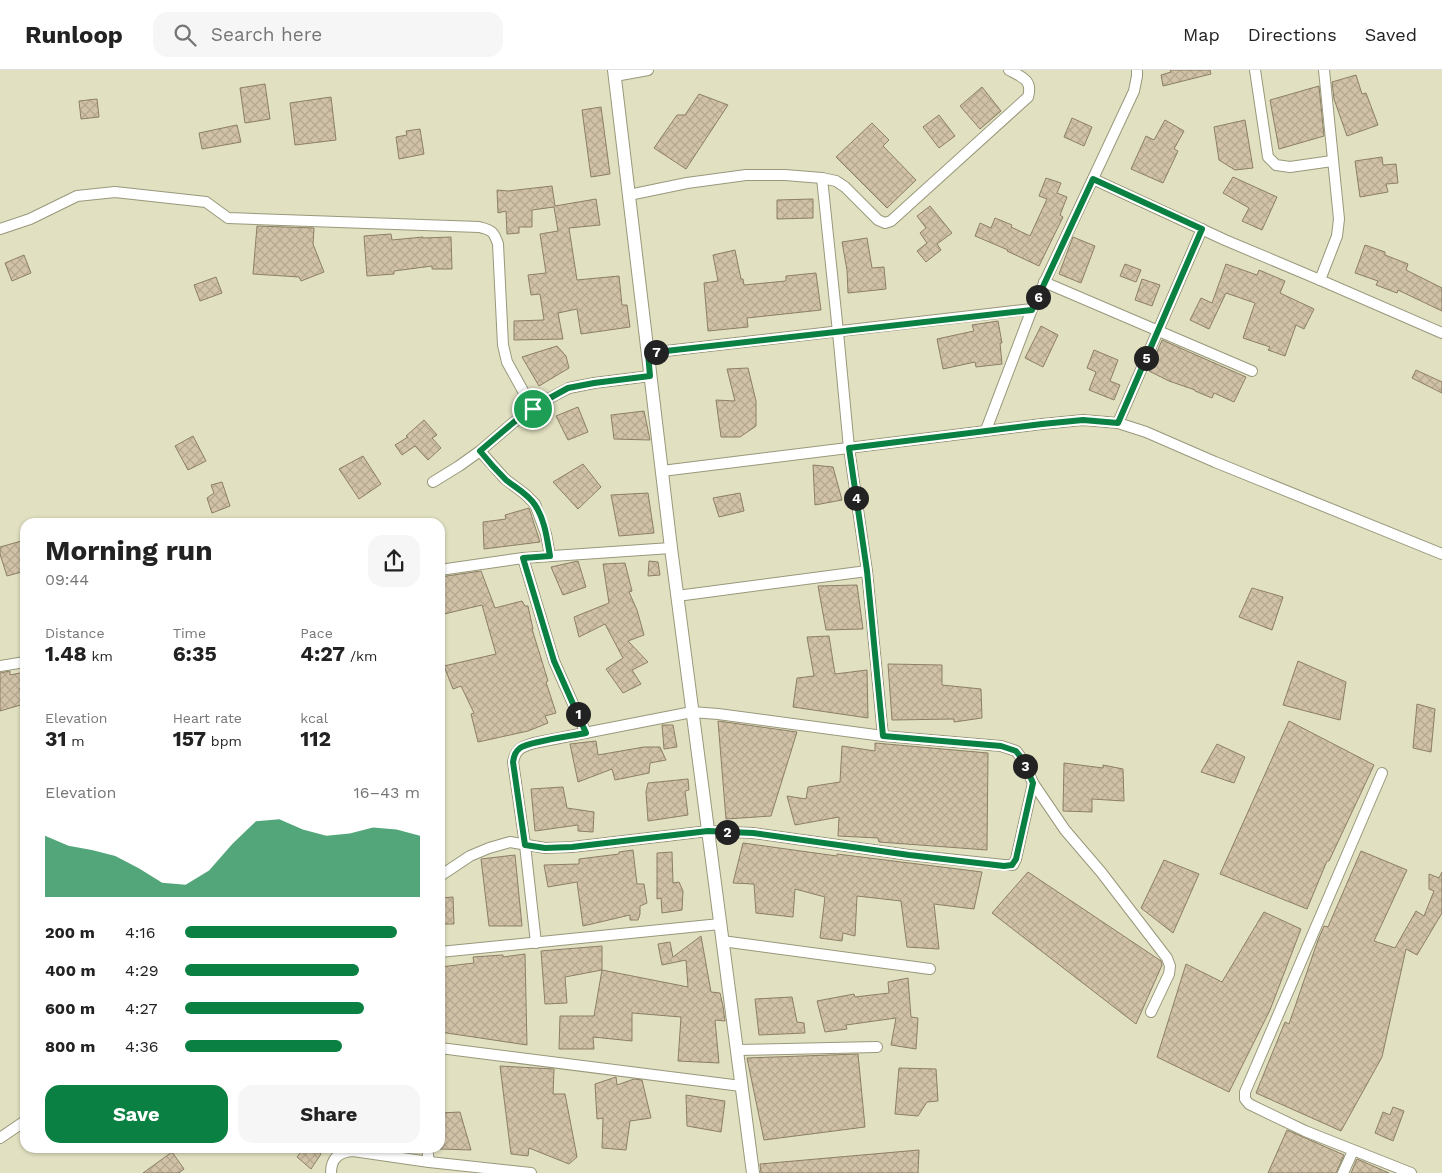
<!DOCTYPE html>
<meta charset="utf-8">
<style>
:root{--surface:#fff;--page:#f6f6f6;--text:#222;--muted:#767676;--line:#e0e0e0;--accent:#0b8043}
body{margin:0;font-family:"Work Sans",sans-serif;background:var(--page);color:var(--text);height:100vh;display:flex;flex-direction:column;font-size:19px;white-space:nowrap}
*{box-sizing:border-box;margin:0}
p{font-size:16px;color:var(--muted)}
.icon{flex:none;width:28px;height:28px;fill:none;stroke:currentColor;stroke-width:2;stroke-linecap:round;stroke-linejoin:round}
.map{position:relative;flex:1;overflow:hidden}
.details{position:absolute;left:20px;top:448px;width:425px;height:635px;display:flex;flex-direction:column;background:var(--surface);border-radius:15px;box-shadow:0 1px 4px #0004}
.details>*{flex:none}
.pin{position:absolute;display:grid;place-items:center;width:42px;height:42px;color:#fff;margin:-21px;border:2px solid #fff;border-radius:50%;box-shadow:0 1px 5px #0007}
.km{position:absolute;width:25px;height:25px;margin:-12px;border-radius:50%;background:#222;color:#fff;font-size:14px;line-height:25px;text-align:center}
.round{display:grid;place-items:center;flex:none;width:52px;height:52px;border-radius:15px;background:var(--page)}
.summary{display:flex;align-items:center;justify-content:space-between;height:85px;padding:0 25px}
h1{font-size:28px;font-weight:700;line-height:38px}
.figures{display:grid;grid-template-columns:repeat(3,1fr);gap:8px;height:85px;padding:5px 25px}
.figures div{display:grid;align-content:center}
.figures b{font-size:21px;font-weight:700}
.figures small{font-size:14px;font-weight:400}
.figures p{font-size:14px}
.chart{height:140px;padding:10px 25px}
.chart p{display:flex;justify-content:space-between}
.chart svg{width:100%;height:90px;margin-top:5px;fill:var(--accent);opacity:.7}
.action{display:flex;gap:10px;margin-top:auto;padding:10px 25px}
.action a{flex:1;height:58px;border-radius:15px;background:var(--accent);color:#fff;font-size:20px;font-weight:700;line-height:58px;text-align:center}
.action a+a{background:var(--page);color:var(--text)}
ul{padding:0 25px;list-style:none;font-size:16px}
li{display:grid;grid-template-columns:80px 60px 1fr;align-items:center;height:38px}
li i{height:12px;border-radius:6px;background:var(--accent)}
header{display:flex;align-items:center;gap:30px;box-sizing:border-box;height:70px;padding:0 25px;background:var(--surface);border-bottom:1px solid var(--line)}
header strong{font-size:24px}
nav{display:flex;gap:28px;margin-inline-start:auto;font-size:18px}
.search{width:350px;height:45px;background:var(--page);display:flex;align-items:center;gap:12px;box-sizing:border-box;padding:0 18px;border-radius:15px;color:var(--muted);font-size:19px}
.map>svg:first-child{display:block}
</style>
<header>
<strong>Runloop</strong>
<div class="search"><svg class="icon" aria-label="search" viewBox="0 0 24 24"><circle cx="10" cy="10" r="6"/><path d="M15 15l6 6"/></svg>Search here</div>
<nav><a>Map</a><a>Directions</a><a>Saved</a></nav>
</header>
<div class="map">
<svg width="1442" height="1103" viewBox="0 0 1442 1103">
<defs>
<pattern id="building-cross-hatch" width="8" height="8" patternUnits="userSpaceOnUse" patternTransform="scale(1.25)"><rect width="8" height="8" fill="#d1c2a7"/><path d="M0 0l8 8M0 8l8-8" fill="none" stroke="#b4a78f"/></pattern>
</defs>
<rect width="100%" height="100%" fill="#e1e0c1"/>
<g fill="url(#building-cross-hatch)" stroke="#8c7f65">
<path d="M1170,0H1210L1211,4L1163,16L1161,5L1171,2Z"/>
<path d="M1356,5L1362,24L1366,23L1378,55L1347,66L1334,29L1332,12Z"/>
<path d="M265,14L270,49L245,53L240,18Z"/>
<path d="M1319,16L1324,66L1279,79L1270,30Z"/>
<path d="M982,17L1001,41L980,59L960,36Z"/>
<path d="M699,24L728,35L686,99L654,78L677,45H685Z"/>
<path d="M331,27L336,70L295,75L290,33Z"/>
<path d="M97,29L99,47L81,49L79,31Z"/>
<path d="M601,37L610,104L591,107L582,40Z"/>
<path d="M939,45L955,66L939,78L923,57Z"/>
<path d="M1072,48L1092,57L1084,76L1064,67Z"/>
<path d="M1165,50L1184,61L1174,79L1178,81L1163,113L1131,99L1146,66L1154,70Z"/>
<path d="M1245,50L1253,98L1235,100L1219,90L1214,57Z"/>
<path d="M872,53L889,70L883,76L916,110L887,138L836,87Z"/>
<path d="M237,55L241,72L202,79L199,63Z"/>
<path d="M420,59L424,84L399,89L396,67L407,65L406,61Z"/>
<path d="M1382,87L1383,95L1396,94L1398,113L1386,114L1388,122L1360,127L1355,91Z"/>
<path d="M1233,107L1277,127L1262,160L1242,151L1249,138L1223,123Z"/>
<path d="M1046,108L1061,113L1057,123L1067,127L1060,145L1063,147L1039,196L1007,181L1008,180L975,166L980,153L991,158L995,148L1012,155L1011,157L1030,166L1047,129L1039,126Z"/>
<path d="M552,116L555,136L596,129L600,155L569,158L577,210L619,206L622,235H627L630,257L581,264L577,239L558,243L563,269L514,270V251L544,250L540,224L531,225L528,205L546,203L540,164L558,161L554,137L532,140V157H519V163L507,164L506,141L498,143L497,120L508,121Z"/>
<path d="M813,129V148L777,149V130Z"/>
<path d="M930,136L952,163L937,174L941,180L926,192L917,181L927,173L920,163L926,158L917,146Z"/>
<path d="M257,156L314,158L313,174L324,202L301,211L299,207L253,204Z"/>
<path d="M391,164L392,170L423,167V168L451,167L452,199H432V196L394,201V204L367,206L364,166Z"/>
<path d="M1073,167L1095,176L1081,213L1059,204Z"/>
<path d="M867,168L872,198L884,197L886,219L848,223L847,200L842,172Z"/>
<path d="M1365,175L1385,182V185L1408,194L1406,200L1442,218V241L1398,220L1397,223L1376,215L1378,211L1355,203Z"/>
<path d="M735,180L741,209H743L744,215L786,211V206L816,203L821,240L747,248L748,257L708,261L704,213L718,211L713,185Z"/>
<path d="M24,185L31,203L12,211L5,193Z"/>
<path d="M1125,194L1141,200L1136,212L1120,206Z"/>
<path d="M1226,194L1257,205L1259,200L1285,211L1280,223L1314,239L1304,259L1296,255L1285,286L1268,280L1270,277L1243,268L1255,233L1226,223L1209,259L1190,250L1201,228L1212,233Z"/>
<path d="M216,207L222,223L200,231L194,215Z"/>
<path d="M1142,209L1160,215L1152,236L1135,230Z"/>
<path d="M998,251L1002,273H1000L1002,294L976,297L975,292L943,299L937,269L974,261L972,255Z"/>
<path d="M1041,256L1058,265L1043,297L1025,288Z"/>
<path d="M1162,270L1246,307L1234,332L1214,323L1212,328L1195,321V320L1169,311L1149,301Z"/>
<path d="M557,276L566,286L569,298L539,316L522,287Z"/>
<path d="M1094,280L1118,290L1110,311L1120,315L1114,330L1089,320L1096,302L1087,298Z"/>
<path d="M748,298L756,331V356L740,367H721L716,330L735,331L727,299Z"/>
<path d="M1416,300L1442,312V323L1412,308Z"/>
<path d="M578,337L588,362L568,370L556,346Z"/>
<path d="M644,341L650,370L614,369L611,345Z"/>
<path d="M424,350L437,365L432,368L441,378L428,390L415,376L402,385L395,375L408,367L406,366Z"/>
<path d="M193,366L206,391L188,400L175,376Z"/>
<path d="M363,386L381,414L359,429L339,399Z"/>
<path d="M583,394L601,417L578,439L553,412Z"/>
<path d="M813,395L833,397L842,430L815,435Z"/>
<path d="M222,412L230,436L212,443L207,428L214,423L211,415Z"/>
<path d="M648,423L654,463L619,466L611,425Z"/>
<path d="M740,423L744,441L719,447L713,428Z"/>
<path d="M529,438L540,472L484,479L483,452L506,449L505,445Z"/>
<path d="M25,470V501L7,506L0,484V477Z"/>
<path d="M578,491L586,517L563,525L551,497Z"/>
<path d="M649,491L658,492L660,505L648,506Z"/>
<path d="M625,493L632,521L629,522L637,540L644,565L628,571L648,592L632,600L641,614L623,623L606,599L623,588L605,554L579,567L574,547L609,533L603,494Z"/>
<path d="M481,501L495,538L522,531L525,536H528L533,559H532L548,611L546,612L556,643L545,646L548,653L528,661L478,672L471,644L474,643L461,616L453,619L444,596L496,584L482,535L440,545V529L442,528L440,507Z"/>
<path d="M857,515L863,559L826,560L818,516Z"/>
<path d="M1252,518L1283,527L1272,560L1239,547Z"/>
<path d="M829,566L835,604L867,600L868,648L793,637L797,608L814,606L807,567Z"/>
<path d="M1298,591L1346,612L1340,650L1283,635Z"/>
<path d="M888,594L942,595V615L981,619L982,648L954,652V649L892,650Z"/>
<path d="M10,601V605L25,602V616L20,618L24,634L0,641V603Z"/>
<path d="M1417,634L1435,639L1431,682L1413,678Z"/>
<path d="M718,651L797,662L771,746L726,749Z"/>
<path d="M1289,651L1374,695L1329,791H1327L1307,839L1220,804Z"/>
<path d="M662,655H673L677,677L664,679Z"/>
<path d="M596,671L598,685L644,677H660L666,690L650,693L649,703L615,710L612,699L578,712L570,674Z"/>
<path d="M875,673L988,683L987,780L879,772L878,768L838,766L839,747L795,755L787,726L806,729L808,717L840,712L842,676L875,681Z"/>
<path d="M1217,674L1245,687L1234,713L1201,702Z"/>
<path d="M1064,693L1103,698V695L1123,699L1124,731L1092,729V742L1063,741Z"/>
<path d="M688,709L689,720L685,721L688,745L648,751L646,722L648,713Z"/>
<path d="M563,717L567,738L594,742L593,762L578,761V755L535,761L531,719Z"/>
<path d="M743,773L837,786V784L982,802L974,839L934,834L939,879L907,877L901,831L857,826L855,866L843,863L842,871L820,868L825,827L795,819L793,847L756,843L754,814L733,813Z"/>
<path d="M633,780L637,814H644L647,833L640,836V844L638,850H630V845L583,856L577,812L548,817L544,795L579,794V789L619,784V782Z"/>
<path d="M1361,781L1407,800L1374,871L1395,878L1416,841L1424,846L1434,821L1429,819V804L1439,808L1442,802V843L1417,885L1406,879L1382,987L1341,1061L1256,1023L1285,952L1289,954L1318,870L1324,856L1328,857Z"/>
<path d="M672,782L673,813L679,812L683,821L682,840L662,843L661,828L657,829V783Z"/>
<path d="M515,785L522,856H489L481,789Z"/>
<path d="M1164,790L1199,804L1173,863L1141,838Z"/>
<path d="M1028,802L1161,891L1162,895L1136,954L992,843Z"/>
<path d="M453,827L454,854H440V828Z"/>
<path d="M1264,842L1301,859L1270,940L1229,1022L1157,987L1186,894L1222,912Z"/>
<path d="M701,866L711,922L720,923L723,936L725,951L715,950L719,993L678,991L681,947L632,943V971L593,967L594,979H559L560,946H594L602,900L688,917L686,890L662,895L658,874L670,872L673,887Z"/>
<path d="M602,876V900L565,907L567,933L545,934L541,881Z"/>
<path d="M525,884L527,975L440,962V897L474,893L473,887L503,885V887Z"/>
<path d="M908,908L911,947L918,948L916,979L891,975L896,948L846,955L847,959L825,962L817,931L854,924L855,927L889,923L888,912Z"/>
<path d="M792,927L797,952L804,953L805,963L759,965L755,929Z"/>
<path d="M858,984L865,1057L764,1070L747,988Z"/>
<path d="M500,996L554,999L553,1024H565L577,1087L569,1094L529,1078L528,1086L511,1084Z"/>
<path d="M899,998L936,999L938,1031L927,1032L918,1046L895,1044Z"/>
<path d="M616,1007L617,1015L634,1009L642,1010L651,1048L630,1051L626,1080L602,1078L603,1048L597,1049L595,1014Z"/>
<path d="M686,1025L725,1031L721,1062L687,1056Z"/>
<path d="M1393,1037L1404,1041L1393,1071L1375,1063L1383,1042L1390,1045Z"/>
<path d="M460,1042L471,1080L440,1079V1043Z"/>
<path d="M1287,1060L1344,1085L1336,1103H1268Z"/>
<path d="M304,1078H312L321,1084L311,1099L297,1087Z"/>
<path d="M919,1080L918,1103H761L760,1094Z"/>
<path d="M172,1082L184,1099L179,1103H143Z"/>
<path d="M1357,1089L1364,1092L1389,1103H1351Z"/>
</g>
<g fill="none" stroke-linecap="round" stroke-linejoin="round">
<g stroke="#99987b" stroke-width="12">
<g id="minor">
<path d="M1255,0L1268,87L1276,95L1290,97L1332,91"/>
<path d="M615,6L648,0"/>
<path d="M822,108L838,262L849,378L867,501L883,666"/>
<path d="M1093,109L1225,170L1320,210L1442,263"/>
<path d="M629,125L687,113L746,105H785L822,108L836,111L845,117L878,150L885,153L891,151L1028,27C1033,10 1022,7 1009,0"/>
<path d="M0,159L30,149L77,126L115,122L206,132L228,148L479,157C492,160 494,162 498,174L503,275L507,292L533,339"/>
<path d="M1320,210L1337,166L1339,149L1324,0"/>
<path d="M1044,212L1252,301"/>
<path d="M648,283L1032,239"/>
<path d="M1118,353L1202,159"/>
<path d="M986,360L1032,239L1134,21L1137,6V0"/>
<path d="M480,381L505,409L525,424L535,434L546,464L550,486"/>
<path d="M662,401L1042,354L1083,350L1118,353L1146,362L1215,392L1442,484"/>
<path d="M433,412L459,396L480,381L514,352L548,329L569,318L594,313L650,306"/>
<path d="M523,488L554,591L586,663"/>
<path d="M440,500L523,488L671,478"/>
<path d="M677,526L867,501"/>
<path d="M0,596L25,592"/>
<path d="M1382,703L1245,1022V1029L1249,1034L1305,1061L1411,1103"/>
<path d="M440,806L470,786L489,778L510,772L545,778L572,777L708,761L753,763L909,785L1004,795H1013L1016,789L1033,713"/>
<path d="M722,871L930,899"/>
<path d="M536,873L525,775L513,692C516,678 522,677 534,673L692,642L718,644L883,666L1001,676L1016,681L1023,690L1033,713L1065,760L1101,802L1167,888L1170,896L1169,904L1151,942"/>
<path d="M440,882L720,854"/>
<path d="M440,978L741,1016"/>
<path d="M737,980L877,977"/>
<path d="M0,1068L25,1051"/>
<path d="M427,1078L429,1092"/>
<path d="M331,1103C331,1088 339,1082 353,1081L429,1092L531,1103"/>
<path d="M1343,1103L1353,1081"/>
</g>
</g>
<g stroke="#99987b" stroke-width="14">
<path id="tertiary" d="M614,0L671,478L753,1103"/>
</g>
<use href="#minor" stroke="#fff" stroke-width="10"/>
<use href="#tertiary" stroke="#fff" stroke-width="12"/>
</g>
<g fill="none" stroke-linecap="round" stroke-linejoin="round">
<g stroke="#fff" stroke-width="10">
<path id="route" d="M1093,109L1202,159L1118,353L1083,350L1042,354L849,378L867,501L883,666L1001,676L1016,681L1023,690L1033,713L1016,789L1012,795L1004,796L909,785L753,763L708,761L572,777L545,778L525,775L513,692C514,686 515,682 520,678C531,671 572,666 586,663L554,591L523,488L550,486C547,469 545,450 535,435C528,424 516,418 506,410C497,401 488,391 480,381L514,352L548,329L568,318L594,313L650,306L648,283L1032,240Z"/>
</g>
<use href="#route" stroke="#0b8043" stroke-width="6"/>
</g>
</svg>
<div class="pin" style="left:533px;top:339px;background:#1e9e55"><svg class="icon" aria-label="arrive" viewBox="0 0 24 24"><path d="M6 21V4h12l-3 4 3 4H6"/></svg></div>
<b class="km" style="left:578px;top:644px">1</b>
<b class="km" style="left:727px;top:762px">2</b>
<b class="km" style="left:1025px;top:696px">3</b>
<b class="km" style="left:856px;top:428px">4</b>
<b class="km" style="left:1146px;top:288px">5</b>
<b class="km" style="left:1038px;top:227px">6</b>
<b class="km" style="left:656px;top:282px">7</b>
<section class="details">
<div class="summary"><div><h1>Morning run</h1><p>09:44</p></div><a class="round"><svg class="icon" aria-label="share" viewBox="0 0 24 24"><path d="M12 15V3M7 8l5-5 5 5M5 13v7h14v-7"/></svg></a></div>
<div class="figures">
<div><p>Distance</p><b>1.48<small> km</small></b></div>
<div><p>Time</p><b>6:35</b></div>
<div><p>Pace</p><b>4:27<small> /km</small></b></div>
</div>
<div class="figures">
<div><p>Elevation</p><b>31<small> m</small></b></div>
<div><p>Heart rate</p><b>157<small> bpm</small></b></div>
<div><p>kcal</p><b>112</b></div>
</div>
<div class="chart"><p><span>Elevation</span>16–43 m</p>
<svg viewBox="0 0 160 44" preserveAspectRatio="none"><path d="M0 44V14L10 19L20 21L30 24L40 30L50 37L60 38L70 31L80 18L90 7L100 6L110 11L120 14L130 13L140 10L150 11L160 14V44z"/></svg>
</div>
<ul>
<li><b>200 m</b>4:16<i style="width:90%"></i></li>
<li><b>400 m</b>4:29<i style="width:74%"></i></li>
<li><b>600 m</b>4:27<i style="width:76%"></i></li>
<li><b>800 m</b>4:36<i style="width:67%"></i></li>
</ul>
<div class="action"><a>Save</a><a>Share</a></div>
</section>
</div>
